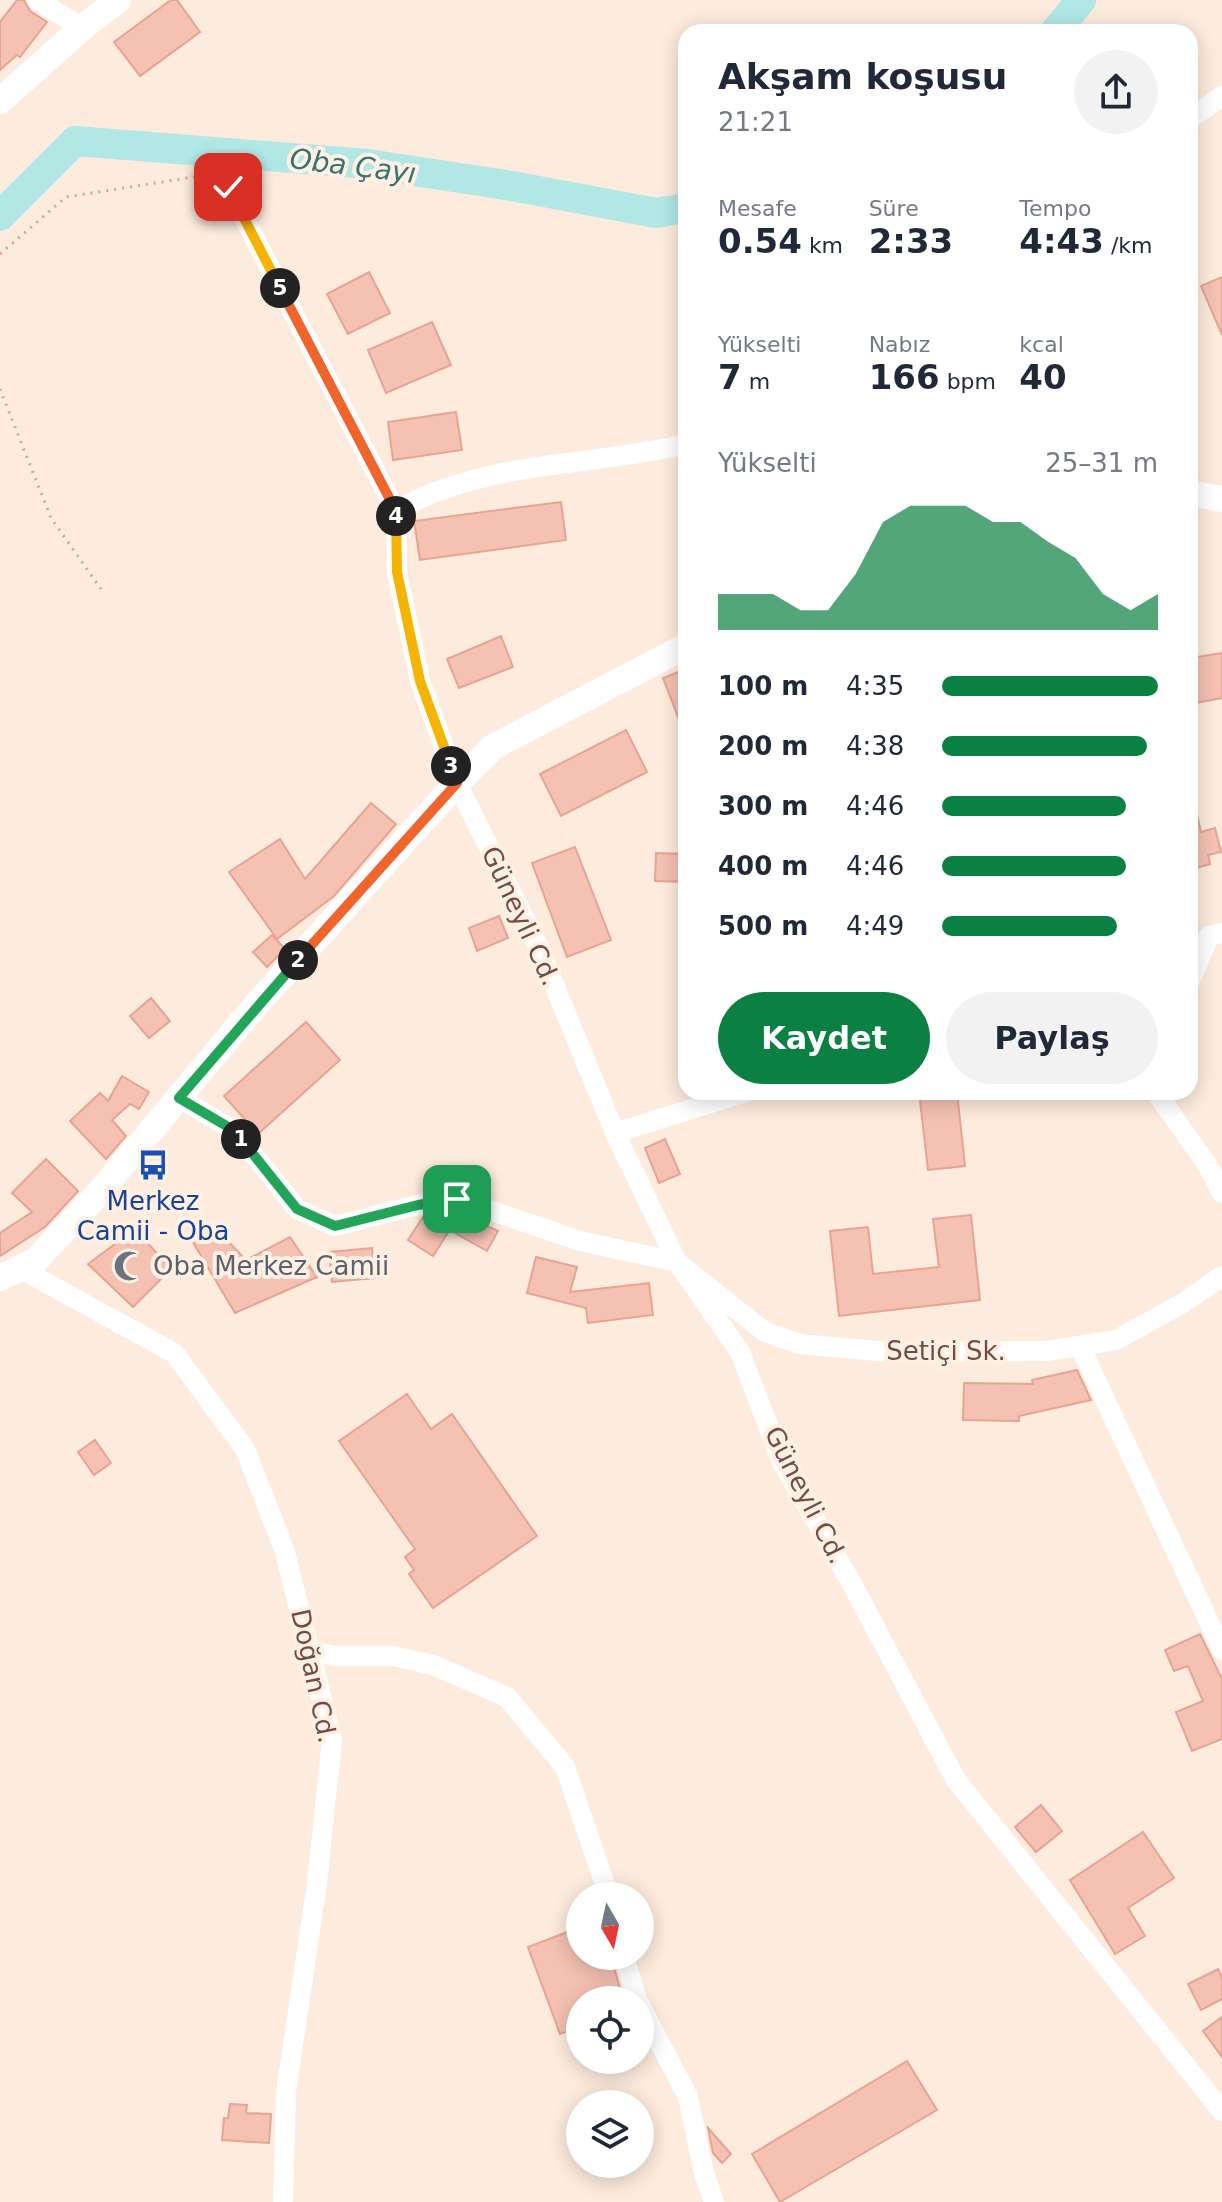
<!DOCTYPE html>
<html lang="tr">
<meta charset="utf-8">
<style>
:root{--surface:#fff;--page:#f2f2f3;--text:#1f2937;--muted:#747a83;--accent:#0b8043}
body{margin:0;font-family:"DejaVu Sans",sans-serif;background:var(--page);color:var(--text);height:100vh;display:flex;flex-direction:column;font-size:30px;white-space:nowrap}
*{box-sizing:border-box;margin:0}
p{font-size:26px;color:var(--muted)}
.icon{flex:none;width:44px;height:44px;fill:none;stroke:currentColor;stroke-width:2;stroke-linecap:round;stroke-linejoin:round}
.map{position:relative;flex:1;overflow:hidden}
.drawer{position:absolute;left:678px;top:24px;width:520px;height:1076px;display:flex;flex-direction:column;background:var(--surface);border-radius:24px;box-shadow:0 4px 20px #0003}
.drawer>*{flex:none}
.needle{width:52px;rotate:171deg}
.controls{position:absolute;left:566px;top:1882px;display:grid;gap:16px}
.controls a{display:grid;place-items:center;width:88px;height:88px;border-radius:50%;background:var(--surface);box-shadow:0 4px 20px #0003;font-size:40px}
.pin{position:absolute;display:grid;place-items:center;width:68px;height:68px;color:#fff;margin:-34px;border-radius:16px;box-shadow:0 4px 12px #0006}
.km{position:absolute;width:40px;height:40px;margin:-20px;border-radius:50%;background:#222;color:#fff;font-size:22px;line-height:40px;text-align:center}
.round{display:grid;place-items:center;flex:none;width:84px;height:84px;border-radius:42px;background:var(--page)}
.summary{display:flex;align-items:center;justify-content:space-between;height:136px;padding:0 40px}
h1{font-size:36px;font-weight:600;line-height:60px}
.figures{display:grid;grid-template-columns:repeat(3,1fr);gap:12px;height:136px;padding:8px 40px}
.figures div{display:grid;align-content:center}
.figures b{font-size:34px;font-weight:600}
.figures small{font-size:22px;font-weight:400}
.figures p{font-size:22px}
.chart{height:224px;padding:16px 40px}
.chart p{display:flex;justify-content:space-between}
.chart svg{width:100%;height:144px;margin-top:8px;fill:var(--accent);opacity:.7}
.cta{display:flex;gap:16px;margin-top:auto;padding:16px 40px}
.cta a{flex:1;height:92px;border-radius:48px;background:var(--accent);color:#fff;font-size:32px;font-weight:600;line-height:92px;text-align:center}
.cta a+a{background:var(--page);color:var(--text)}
ul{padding:0 40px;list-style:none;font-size:26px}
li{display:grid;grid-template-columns:128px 96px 1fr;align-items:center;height:60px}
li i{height:20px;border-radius:10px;background:var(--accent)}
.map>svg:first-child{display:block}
</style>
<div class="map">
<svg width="1222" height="2202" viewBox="0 0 1222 2202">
<rect width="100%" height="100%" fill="#fdebdd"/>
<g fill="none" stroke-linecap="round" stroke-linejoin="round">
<g stroke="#b1e7e5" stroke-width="30">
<path d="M1055,32L1081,0"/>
<path d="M0,216L75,141L368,164L512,186L656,213L686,208"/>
</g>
</g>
<g fill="#f4c1b3" stroke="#e7a493" stroke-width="2">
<path d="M17,0H24L30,11L47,22L20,57L17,55L0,70V22Z"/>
<path d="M171,0H177L200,32L140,76L114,42Z"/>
<path d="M369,272L390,313L348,334L327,294Z"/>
<path d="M1222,277V335L1201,286Z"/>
<path d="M432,322L451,365L386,393L368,350Z"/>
<path d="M456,412L462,450L393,460L388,422Z"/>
<path d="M561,502L566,540L420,560L414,521Z"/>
<path d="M501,636L513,667L459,688L447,659Z"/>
<path d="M1222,653V698L1190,704V658Z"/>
<path d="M686,669V734L685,735L663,678Z"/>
<path d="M626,730L647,772L561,816L540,774Z"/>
<path d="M371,803L396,824L334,896L277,939L229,872L280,839L305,879Z"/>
<path d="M1190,806H1195L1201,832L1215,828L1221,852L1208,855L1210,864L1190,870Z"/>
<path d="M575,847L611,940L567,957L532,863Z"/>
<path d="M656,853L686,854V882L655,881Z"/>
<path d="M499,916L508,938L477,951L469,928Z"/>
<path d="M272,935L285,949L267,967L253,952Z"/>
<path d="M151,998L170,1021L149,1038L130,1016Z"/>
<path d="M306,1022L340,1060L258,1134L224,1096Z"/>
<path d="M122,1076L149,1092L139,1109L130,1104L112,1120L126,1136L106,1159L70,1121L100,1093L108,1101Z"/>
<path d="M919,1092H957L965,1166L928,1170Z"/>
<path d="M665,1139L680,1174L659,1183L645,1148Z"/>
<path d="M46,1159L78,1191L45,1227L0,1256V1233L32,1212L12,1193Z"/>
<path d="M463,1215L498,1231L487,1251L453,1232Z"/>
<path d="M971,1215L980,1300L839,1316L830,1231L868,1227L873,1274L939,1267L933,1219Z"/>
<path d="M423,1217H427L449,1231L433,1256L408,1240Z"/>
<path d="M215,1228L246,1260L290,1237L317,1277L235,1313L191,1239Z"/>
<path d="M135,1229L171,1269L133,1307L88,1264Z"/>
<path d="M372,1248L375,1278L332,1282L329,1252Z"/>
<path d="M536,1257L577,1267L570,1292L649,1283L653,1315L588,1323L586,1308L527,1293Z"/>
<path d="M1077,1370L1091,1400L1019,1416V1421L963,1420L964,1383L1033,1384L1032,1380Z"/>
<path d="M407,1394L431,1429L452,1414L537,1536L433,1608L409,1574L414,1570L405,1557L415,1549L339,1441Z"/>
<path d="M95,1440L111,1463L94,1475L78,1452Z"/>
<path d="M1200,1634L1222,1679V1739L1192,1751L1176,1712L1203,1701L1188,1666L1174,1671L1165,1650Z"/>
<path d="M1041,1805L1062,1831L1036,1852L1015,1827Z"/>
<path d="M1143,1832L1174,1878L1128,1908L1145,1936L1115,1954L1070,1880Z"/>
<path d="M580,1927V1956H611L623,2000H580V2027L560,2034L528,1947Z"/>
<path d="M1218,1969L1222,1978V1999L1201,2010L1188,1984Z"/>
<path d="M1222,2017V2057L1203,2031Z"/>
<path d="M907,2061L937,2110L780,2202L752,2154Z"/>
<path d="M230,2104L247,2105L246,2113L271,2114L269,2143L222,2140L224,2118H228Z"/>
<path d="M708,2128L731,2154L722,2163L713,2153Z"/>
</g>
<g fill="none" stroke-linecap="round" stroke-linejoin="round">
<g stroke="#d8a597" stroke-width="3" stroke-dasharray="2 6" stroke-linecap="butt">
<path d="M0,254L66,197L200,176L210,180"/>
<path d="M0,389L51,518L101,589"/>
</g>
<g stroke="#fff" stroke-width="20">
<path d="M37,0L82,28"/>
<path d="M1190,119L1222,96"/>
<path d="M228,187L396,511"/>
<path d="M686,444C591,467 482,460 396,511L397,572L420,681L457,783L539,948L615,1133L677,1262L740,1352L782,1462L852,1584L956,1780L1222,2111"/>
<path d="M1190,981L1209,936L1222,933"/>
<path d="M1156,1092L1208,1166L1222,1193"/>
<path d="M179,1098L235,1131L297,1209L335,1226L418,1205L457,1199L580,1241L677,1262L765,1332L800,1344L888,1352L1046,1351L1116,1340L1183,1303L1222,1276"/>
<path d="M615,1133L746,1092"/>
<path d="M21,1269L174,1353L245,1449L284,1549L332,1740L317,1883L286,2092L283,2202"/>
<path d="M1080,1346L1222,1650"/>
<path d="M311,1651L335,1656H393L433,1665L507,1697L565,1767L609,1896"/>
<path d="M624,1956L637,2000"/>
<path d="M640,2005L688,2097L704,2173L714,2202"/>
</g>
<g stroke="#fff" stroke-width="26">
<path d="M0,101L82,28L118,0"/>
<path d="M1190,493L1222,499"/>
<path d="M0,1278L35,1261L97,1195L258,1003L457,783L493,747L686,646"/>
</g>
</g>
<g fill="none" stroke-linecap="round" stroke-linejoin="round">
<g stroke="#fff" stroke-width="16">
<path id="split-1" d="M241,1139L297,1209L335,1226L418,1205L457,1199"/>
</g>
<g stroke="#fff" stroke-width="16">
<path id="split-2" d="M241,1139L235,1131L179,1098L298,960"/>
</g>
<g stroke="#fff" stroke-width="16">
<path id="split-3" d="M298,960L457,783L451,766"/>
</g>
<g stroke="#fff" stroke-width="16">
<path id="split-4" d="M396,516L397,572L420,681L451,766"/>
</g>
<g stroke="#fff" stroke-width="16">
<path id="split-5" d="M280,288L396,511V516"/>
</g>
<g stroke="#fff" stroke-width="16">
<path id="split-6" d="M228,187L280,288"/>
</g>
<use href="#split-1" stroke="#22a559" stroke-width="10"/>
<use href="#split-2" stroke="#22a559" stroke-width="10"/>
<use href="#split-3" stroke="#f0652b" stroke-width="10"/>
<use href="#split-4" stroke="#f5b400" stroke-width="10"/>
<use href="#split-5" stroke="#f0652b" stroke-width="10"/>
<use href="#split-6" stroke="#f5b400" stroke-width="10"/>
</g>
<defs>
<g id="bus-bare" transform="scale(2.4)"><path d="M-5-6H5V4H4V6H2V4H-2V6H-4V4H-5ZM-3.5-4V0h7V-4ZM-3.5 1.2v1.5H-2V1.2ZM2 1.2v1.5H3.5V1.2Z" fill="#1a4fb4" stroke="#fff0e4" stroke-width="2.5" paint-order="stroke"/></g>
<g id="mosque-bare" transform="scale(2.4)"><path d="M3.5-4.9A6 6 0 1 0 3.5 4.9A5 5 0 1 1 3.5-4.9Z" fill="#6b7280" stroke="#fff0e4" stroke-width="2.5" paint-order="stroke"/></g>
</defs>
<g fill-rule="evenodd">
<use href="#bus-bare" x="153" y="1165"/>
<use href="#mosque-bare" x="129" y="1266"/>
</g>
<g text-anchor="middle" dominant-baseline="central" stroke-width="8" stroke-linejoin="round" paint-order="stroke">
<g font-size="26" fill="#734d45" stroke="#fff0e4">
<text transform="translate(521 916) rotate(65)">Güneyli Cd.</text>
<text x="946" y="1351">Setiçi Sk.</text>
<text transform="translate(806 1495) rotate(63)">Güneyli Cd.</text>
<text transform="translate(314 1676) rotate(78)">Doğan Cd.</text>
</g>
<g font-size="26" fill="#164399" stroke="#fff0e4">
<text x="153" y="1201">Merkez<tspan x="153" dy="30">Camii - Oba</tspan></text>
</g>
<g font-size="26" fill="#5b616d" stroke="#fff0e4" text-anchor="start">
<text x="153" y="1266">Oba Merkez Camii</text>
</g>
<g font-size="28" font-style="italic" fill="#367372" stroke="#fff0e4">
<text transform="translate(353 166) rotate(7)">Oba Çayı</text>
</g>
</g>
</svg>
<div class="controls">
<a><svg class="needle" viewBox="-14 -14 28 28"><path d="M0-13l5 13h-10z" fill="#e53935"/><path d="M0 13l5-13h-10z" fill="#747a83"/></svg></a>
<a><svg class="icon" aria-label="locate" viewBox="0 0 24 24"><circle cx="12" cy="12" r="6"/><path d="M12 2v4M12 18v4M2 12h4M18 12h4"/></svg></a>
<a><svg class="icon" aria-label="layers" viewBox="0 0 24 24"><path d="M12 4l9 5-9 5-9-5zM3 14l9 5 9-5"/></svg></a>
</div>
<div class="pin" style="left:457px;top:1199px;background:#1e9e55"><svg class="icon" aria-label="arrive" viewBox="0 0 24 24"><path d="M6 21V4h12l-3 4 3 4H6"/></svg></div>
<div class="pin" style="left:228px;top:187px;background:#d93025"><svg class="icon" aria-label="check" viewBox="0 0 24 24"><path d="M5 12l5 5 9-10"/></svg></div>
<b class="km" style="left:241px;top:1139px">1</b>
<b class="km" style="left:298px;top:960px">2</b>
<b class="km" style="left:451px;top:766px">3</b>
<b class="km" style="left:396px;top:516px">4</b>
<b class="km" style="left:280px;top:288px">5</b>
<section class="drawer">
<div class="summary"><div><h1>Akşam koşusu</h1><p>21:21</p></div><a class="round"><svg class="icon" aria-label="share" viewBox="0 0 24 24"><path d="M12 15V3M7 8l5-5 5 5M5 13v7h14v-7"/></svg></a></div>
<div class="figures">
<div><p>Mesafe</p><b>0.54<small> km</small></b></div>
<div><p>Süre</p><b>2:33</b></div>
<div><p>Tempo</p><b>4:43<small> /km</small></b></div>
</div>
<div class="figures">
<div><p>Yükselti</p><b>7<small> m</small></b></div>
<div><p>Nabız</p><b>166<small> bpm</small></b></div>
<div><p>kcal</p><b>40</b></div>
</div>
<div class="chart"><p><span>Yükselti</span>25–31 m</p>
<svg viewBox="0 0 160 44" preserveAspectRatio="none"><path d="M0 44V33L10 33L20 33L30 38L40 38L50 27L60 11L70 6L80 6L90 6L100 11L110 11L120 17L130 22L140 33L150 38L160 33V44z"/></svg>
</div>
<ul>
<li><b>100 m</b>4:35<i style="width:100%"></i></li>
<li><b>200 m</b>4:38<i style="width:95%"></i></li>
<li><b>300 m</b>4:46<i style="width:85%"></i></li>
<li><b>400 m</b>4:46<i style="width:85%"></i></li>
<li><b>500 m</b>4:49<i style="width:81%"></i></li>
</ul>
<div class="cta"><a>Kaydet</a><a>Paylaş</a></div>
</section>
</div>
